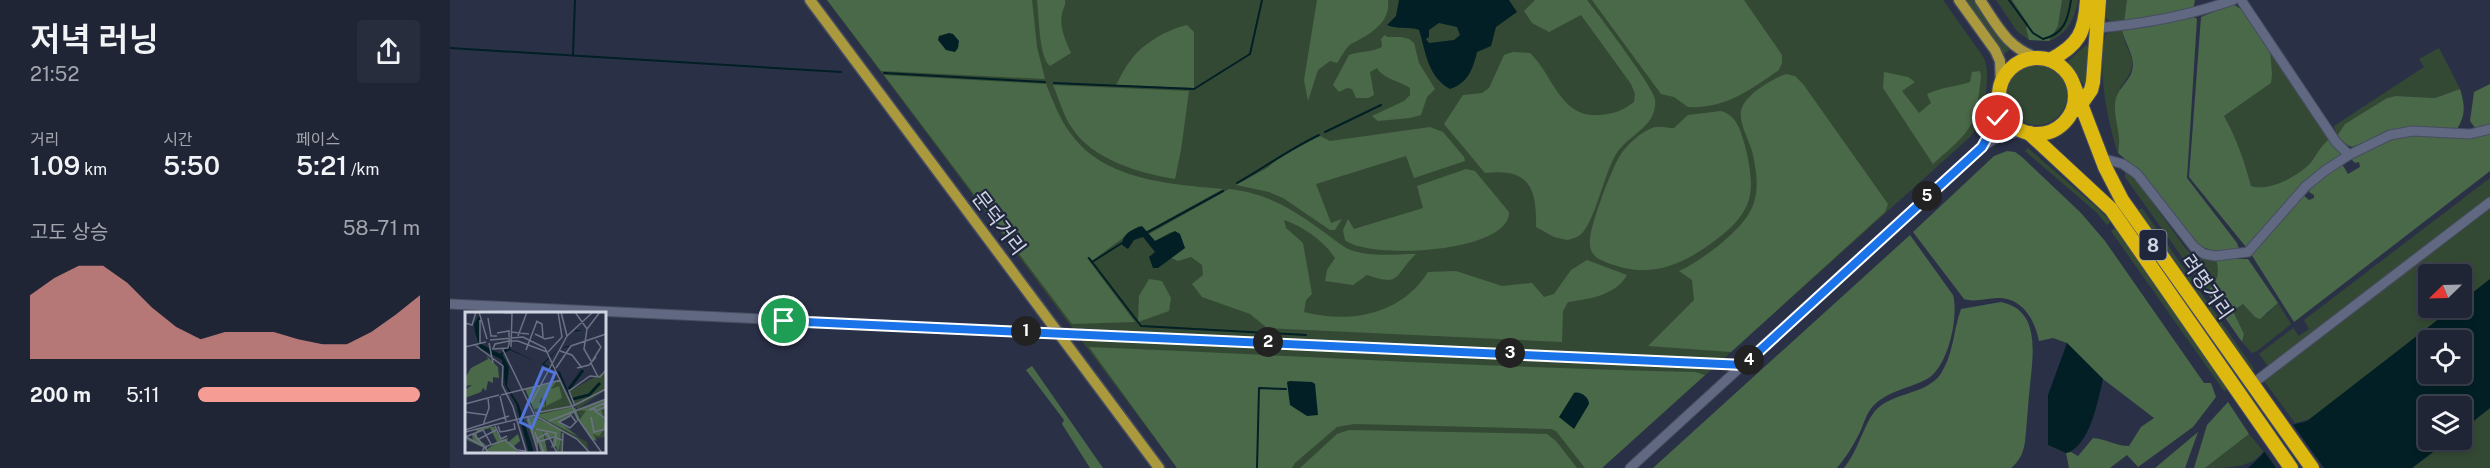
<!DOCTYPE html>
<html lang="ko">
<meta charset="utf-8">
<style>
:root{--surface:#202535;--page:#282d3d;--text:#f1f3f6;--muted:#a2a5ad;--line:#3d4250;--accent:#f59c94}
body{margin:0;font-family:"Public Sans","Noto Sans KR",sans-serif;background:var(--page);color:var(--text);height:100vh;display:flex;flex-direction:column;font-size:22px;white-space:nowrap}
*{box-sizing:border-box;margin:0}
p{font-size:20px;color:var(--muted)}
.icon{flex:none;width:33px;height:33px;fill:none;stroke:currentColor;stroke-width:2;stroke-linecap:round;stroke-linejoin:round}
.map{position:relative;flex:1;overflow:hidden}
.drawer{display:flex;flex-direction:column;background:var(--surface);width:450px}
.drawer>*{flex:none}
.needle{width:39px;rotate:247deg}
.fabs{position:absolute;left:1968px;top:264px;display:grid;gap:12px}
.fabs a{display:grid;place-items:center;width:54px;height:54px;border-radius:6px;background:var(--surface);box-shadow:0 3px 9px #0003,0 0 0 2px var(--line);font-size:30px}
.pin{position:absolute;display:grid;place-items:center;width:51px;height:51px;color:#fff;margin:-26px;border:3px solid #fff;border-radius:50%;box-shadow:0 2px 6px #0007}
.km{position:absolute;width:30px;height:30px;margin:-15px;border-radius:50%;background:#222;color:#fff;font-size:16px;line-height:30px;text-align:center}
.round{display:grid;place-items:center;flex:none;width:63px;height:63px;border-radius:6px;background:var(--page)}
.head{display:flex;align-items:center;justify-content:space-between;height:102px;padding:0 30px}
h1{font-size:33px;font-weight:600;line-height:45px}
.stats{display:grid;grid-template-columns:repeat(3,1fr);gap:9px;height:102px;padding:6px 30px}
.stats div{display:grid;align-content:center}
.stats b{font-size:26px;font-weight:600}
.stats small{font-size:16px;font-weight:400}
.stats p{font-size:16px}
.chart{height:168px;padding:12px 30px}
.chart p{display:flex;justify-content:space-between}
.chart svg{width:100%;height:108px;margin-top:6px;fill:var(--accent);opacity:.7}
ul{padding:0 30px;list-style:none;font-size:20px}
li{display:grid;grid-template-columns:96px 72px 1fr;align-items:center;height:45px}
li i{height:15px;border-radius:8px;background:var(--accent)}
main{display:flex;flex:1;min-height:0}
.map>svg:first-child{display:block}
</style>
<main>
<section class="drawer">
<div class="head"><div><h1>저녁 러닝</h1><p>21:52</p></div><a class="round"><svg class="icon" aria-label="share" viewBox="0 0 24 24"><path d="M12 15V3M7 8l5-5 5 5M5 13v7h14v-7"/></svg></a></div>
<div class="stats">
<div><p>거리</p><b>1.09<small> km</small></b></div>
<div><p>시간</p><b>5:50</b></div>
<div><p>페이스</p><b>5:21<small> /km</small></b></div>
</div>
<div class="chart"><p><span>고도 상승</span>58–71 m</p>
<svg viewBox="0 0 160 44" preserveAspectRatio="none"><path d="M0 44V18L10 11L20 6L30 6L40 13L50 23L60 31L70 36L80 33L90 33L100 33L110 36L120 38L130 38L140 33L150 26L160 18V44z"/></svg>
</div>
<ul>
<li><b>200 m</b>5:11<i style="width:100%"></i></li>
</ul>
</section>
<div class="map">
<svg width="2040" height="468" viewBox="0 0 2040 468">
<rect width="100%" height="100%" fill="#2a3147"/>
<g fill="#344934">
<path d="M377,0H1493L1534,58C1542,75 1533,123 1520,137L1152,468H727Z"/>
<path d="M1516,0H1523L1559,50L1554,54Z"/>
<path d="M1546,0H1562L1578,24L1576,28L1579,40L1567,31Z"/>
<path d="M1612,0H1628C1625,18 1617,35 1599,41L1608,26Z"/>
<path d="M1657,0H1677L1674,22H1661L1656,18Z"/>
<path d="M1672,29C1676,58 1694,58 1670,88L1671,140L1668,153C1658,124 1646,64 1656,34Z"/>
<path d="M1636,45L1640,49L1637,83L1633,84L1618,61Z"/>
<path d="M1821,47L1880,138C1872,145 1868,152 1862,161C1851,175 1819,192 1801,186C1794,160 1787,139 1774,116L1821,83C1824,71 1819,59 1821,47Z"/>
<path d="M1989,48L2010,89L1985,98L1946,96L1937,98L1895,124L1887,136L1884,126L1974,67L1969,59Z"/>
<circle cx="1587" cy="95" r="30"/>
<path d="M1578,148L1650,210L1661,222L1657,225L1647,213L1575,151Z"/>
<path d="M1675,171L1683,176L1736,249L1747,259H1766C1770,274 1768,280 1757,292L1675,177Z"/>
<path d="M2040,178V199L1820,369L1809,354L1843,328L1849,336L1859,329L1854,320Z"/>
<path d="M2040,206V279L2012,301V274H1978V308H2003L1861,419L1845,423L1814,381Z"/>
<path d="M1692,208L1804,369L1800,373L1687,211Z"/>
<path d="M1665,228L1778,389L1774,391L1661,231Z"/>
<path d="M1828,303L1841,324L1807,351L1802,353L1792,342L1794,334L1783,311L1793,304L1805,317L1817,314Z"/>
<path d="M2040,408V468H1962L1999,440H2012V430Z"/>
<path d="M1799,434L1813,451C1804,468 1776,468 1755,468Z"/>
</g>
<g fill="#4a6949">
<path d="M377,0H582L587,47L595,79L431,71Z"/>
<path d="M587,0H615C616,6 613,8 612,14C609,27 616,42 621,53L600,66C589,58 589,15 587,0Z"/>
<path d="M867,0H938C941,23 919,35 901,44C895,48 891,58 887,63L880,61L868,70L858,101L854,80Z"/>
<path d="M1085,0H1137C1148,14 1204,88 1205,99C1208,128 1177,134 1165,156C1154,175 1145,219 1133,232C1129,237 1123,239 1117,240L1104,237L1086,227C1087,187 1079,168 1035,173L994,124L1013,95L1032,93L1039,88L1054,55L1063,52L1080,53C1104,76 1110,118 1149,115C1164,114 1172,111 1184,102L1185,94L1181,84L1131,15L1099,32L1082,23L1074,11Z"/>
<path d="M1142,0H1294L1332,55V63L1329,70C1300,90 1275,109 1238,107L1224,97L1211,94Z"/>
<path d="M1562,0H1612L1608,26L1599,41L1579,40L1576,28L1578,24Z"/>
<path d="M1677,0H1745L1743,10L1674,22Z"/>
<path d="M1783,4L1791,9L1821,47C1819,59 1824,71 1821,83L1774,116C1787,139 1794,160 1801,186C1819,192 1851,175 1862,161C1868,152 1872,145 1880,138L1893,153L1796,247L1739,177L1751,17Z"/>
<path d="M1744,17L1747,19L1737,178L1787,243L1789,249L1764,251L1749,246L1692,174L1668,153C1672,135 1665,125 1665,107C1665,91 1675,86 1681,74C1688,58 1674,44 1672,29Z"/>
<path d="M737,25L744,32V88L666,85C671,76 675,67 681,60C692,44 718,29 737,25Z"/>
<path d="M935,35L937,37H951L959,39L964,43L969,63L985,89L977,97L971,115L960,118L928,121L922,116L954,101L960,95V88C950,81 933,79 927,68L920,72L924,95L918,98H906L902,89L897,88L889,92L883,85L899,55C910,51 923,52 932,47L931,39Z"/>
<path d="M1530,71L1531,77C1525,130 1522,129 1483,164L1433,88L1434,72L1458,77L1465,82L1452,91L1469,113L1481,103L1477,94C1491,87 1505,87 1520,82L1522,72Z"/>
<path d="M1336,74L1345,76L1353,84L1438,204L1435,212L1281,352L1198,346L1244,300L1242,280L1229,271C1243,265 1256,255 1268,246C1303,217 1313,201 1303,155C1300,141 1289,125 1291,111C1294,95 1322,79 1336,74Z"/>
<path d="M434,75L596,84C603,101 610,120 621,134C655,181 721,184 773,189L697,231L689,226L642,261L639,257L637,258L685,322L622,324Z"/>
<path d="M2040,84V126L2026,129L2020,121L2024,92Z"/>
<path d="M603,85L739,91L731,150L725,179C689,173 643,160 622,128C613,115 609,99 603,85Z"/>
<path d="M2010,89C2015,105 2016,115 2007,129H1947L1902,147L1897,145L1887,136L1895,124L1937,98L1946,96L1985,98Z"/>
<path d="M1271,111C1286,115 1290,129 1294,142C1299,161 1305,187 1297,205C1291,219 1279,230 1267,239C1229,268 1195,281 1149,259C1142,255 1139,248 1140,240C1140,226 1162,167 1171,154C1177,145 1191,132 1202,128C1209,125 1217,128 1224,128L1238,115Z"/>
<path d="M980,127L993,132L1014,157L1015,161L964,178L956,156L866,184L881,223L892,219L885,230H880L833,198L819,192L786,185L817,168L832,155L870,136L880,141Z"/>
<path d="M2040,134V171L1844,322L1801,254L1853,195L1859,200L1864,198V195L1859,192L1860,189L1872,176L1892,164L1898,174L1910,167L1909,162L1905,163L1901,159C1920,148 1939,137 1961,135C1988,132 2014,141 2040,134Z"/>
<path d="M1557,151L1565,152L1572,157L1631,213L1655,241L1754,383H1761L1766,397L1743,427L1688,467L1677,455L1660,468H1619L1616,453L1621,452L1628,456L1643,438C1657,439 1666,446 1679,446L1691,427L1704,418L1653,379L1617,343L1603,338L1589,341C1585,321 1574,300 1551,298C1538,297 1526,303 1514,299L1463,232L1544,156Z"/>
<path d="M1016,169L1025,171L1059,212C1060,253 918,260 895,240L893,230L898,219L904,229L973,208L967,186Z"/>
<path d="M779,189C828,194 858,221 896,248C918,258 943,254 966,254C943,276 952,287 917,275L903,285L875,281L877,270L885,258C873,240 854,227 834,220L836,228L853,243L862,294L856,300L854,312C900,324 951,315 978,272L1006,271L1052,286L1082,283L1094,297L1104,294L1121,270L1137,260L1177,275C1166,295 1140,299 1118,302L1113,311L1112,342L817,328L800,314L752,297L742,284L753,275L752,265L741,257L728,261L721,258L735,248L721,232L705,241L699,234Z"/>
<path d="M1460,235L1503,295C1509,316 1498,368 1477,379C1460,388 1438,391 1424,405C1416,413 1414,424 1409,434C1403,446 1396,457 1387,468H1203Z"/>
<path d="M1766,259H1798L1828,303L1810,319L1805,317L1793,304L1783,311L1794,334L1792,342L1757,292C1768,280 1770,274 1766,259Z"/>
<path d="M699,279L712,281L721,298L719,311L688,322L689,296Z"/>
<path d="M1551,302C1591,310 1583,355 1580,385C1578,404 1577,423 1575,442C1573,453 1570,461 1561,468H1394C1408,451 1413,426 1425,411C1442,392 1475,395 1490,375C1504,354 1503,331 1511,309Z"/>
<path d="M639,347C841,355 1043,368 1245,372L1255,375L1152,468H1135L1106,431L1101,429L904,424L887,427L845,463L842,468H727Z"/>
<path d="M582,366L653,468H640L612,424L614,420L576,370Z"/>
<path d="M1778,402L1799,434L1755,468H1744L1757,425Z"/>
<path d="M899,430L1097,434L1106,441L1127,468H850L887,434Z"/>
<path d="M1748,432L1735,468H1705Z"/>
</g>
<g fill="#011f25" fill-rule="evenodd">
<path d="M949,0H1059L1067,12L1046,27L1041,46L1027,52C1023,69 1018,83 1000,89C977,76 976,52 969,30C959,26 948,30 937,25L946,16ZM989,23L1007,27L1010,35L1004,40L979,43L976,39L979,37V30Z"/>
<path d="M499,33L503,34L509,41L508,48L505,52L496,50L488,40L489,36Z"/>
<path d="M692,226L705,241L725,231L730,234L735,248L708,268H703L699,257L705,252L693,237L684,240L678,249L672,245C672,234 682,229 692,226Z"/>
<path d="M2040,279V408L2012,430V406H1978V440H1999L1962,468H1798C1814,455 1825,436 1843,425C1847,423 1852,423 1857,421L2003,308H2012V301ZM1978,340H2012V374H1978Z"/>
<path d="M1617,343L1653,379C1648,400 1640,447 1616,453L1598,445V395Z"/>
<path d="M840,381L862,382L865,384L868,415L857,416L840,405L837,382Z"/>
<path d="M1124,393C1130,391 1139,397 1139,404L1124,429L1109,417Z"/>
</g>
<path fill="#2a3147" d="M1841,422L1874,468H1826L1812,448Z"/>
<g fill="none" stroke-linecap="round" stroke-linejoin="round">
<g stroke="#011f25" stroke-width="2">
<path d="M1559,0L1583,33L1593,39C1614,34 1618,20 1621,0"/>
<path d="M0,48L391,72"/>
<path d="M123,55L125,0"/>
<path d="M434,73L595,82"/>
<path d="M604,83L744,89L800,54L812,0"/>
<path d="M875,132L931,105"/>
<path d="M787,183C815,167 840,149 869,135"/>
<path d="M698,232L773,191"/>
<path d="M639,258L691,326L856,335"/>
<path d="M642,262L672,243"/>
<path d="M807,468L809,388L836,389"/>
</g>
<g stroke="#474d60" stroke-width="11">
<g id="minor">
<path d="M1791,0L1886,142L1899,155"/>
<path d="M1647,28C1694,24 1738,16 1783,0"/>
<path d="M1533,144L1547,118L1550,97"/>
<path d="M1651,158L1673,164L1687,174L1744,247L1754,254L1765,256L1798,252L1856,186L1876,170L1899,155L1940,135L1962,131L2020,134L2040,129"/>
<path d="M0,304L584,332"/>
<path d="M636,334L1294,365"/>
<path d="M1801,385L2040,202"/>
<path d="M1180,468L1531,147L1550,136L1573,131"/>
</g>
</g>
<g stroke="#474d60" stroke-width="13">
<g id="major">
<path d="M360,0L709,468"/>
<path d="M1509,0L1545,50L1550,61L1551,85"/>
<path d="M1530,0C1547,25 1557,48 1588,58"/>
</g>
</g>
<g stroke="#474d60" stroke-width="16">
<g id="highway">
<circle cx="1587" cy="96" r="38"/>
<path d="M1600,60C1629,45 1635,32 1637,0"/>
<path d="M1624,86L1655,167L1672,200L1862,468"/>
<path d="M1627,110L1641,90L1643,82L1649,0"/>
<path d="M1579,133L1661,209L1841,468"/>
</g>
</g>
<use href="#minor" stroke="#606981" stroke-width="9"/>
<use href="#major" stroke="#ab993d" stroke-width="10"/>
<use href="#highway" stroke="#ddb910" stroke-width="14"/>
<g stroke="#474d60" stroke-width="11" stroke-linecap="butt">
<path id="minor-bridge" d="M584,332L636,334"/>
</g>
<use href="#minor-bridge" stroke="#606981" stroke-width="9"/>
</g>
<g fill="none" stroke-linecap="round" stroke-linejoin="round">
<g stroke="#fff" stroke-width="12">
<path id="route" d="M334,321L1294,365L1532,147L1548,118"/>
</g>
<use href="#route" stroke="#1a73e8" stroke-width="8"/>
</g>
<g text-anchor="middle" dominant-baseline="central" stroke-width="4.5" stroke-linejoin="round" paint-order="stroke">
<rect fill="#20273c" stroke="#9aa0b0" stroke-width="1.5" x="1689.5" y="230" width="27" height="30" rx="4.5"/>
<g font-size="18" font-weight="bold" fill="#cfd4e2">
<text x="1703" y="245">8</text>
</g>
<g font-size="20" fill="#cfd4e2" stroke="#20273c">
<text transform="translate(549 223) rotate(53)">문덕거리</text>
<text transform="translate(1757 287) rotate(55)">려명거리</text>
</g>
</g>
<g transform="translate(15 312)">
<rect width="141" height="141" fill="#2a3147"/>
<path d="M141,59V77L113,97L110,94L114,93H110L104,77L107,70L108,77ZM96,69L110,98L91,107L95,114L87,110L90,107L85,109L90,106L86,100L71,103L122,130L124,141L113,128L98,120L97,141H93L97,118L67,104L70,101L60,77ZM141,88V125L126,127L112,98Z" fill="#344934"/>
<path d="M22,44L33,55L34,66L28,65V71L23,69L21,79L18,76L16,80L0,86V78L7,73L0,74V66L6,56L23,47ZM91,70L86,77L94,74L97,86L81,94V86H76L74,91L79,90L80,95L69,97L60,77ZM140,87L141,98L136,97L141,115L134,124L128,122L132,129L126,127L113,106V104V109L107,114L112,108L109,101L94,110L114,125L71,103L108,95L107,100L110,95L115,107L121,99L113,98ZM67,104L96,118L95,141V132L93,141L91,134L86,136L89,124L81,127L78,118L82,139L76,141L73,130V140L61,107ZM22,114L29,115L36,128L43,126L42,131L53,122L55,129L49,134L52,141H17L32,130L25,116L12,120V126L21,133L17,135L2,128L1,125L8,129L7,122L12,121L11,117L6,118Z" fill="#4a6949"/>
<path d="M46,0L45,37L74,51L77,52L93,37H96L102,34L107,33L110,20L111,18H117L110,20L107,33L100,36L93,37L79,52L95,60L109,93L92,59L45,38L37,42L44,55L42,74L54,93L69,141H64L51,92L40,73L37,48L15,36L10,20L9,12L15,2L14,31L35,42L45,33Z" fill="#011f25"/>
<path fill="none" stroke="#011f25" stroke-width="3" d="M104,77L118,58M108,87L124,83L135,71"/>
<path fill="none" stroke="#6c7285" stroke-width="1.5" d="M14,0L22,27M110,0L122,17L119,37L126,49M39,1H47L46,35M23,6L26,24H32M15,8V31M71,9L77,12L78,25M0,11L7,13L11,0M122,17L135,0M46,20L64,22M32,21L44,19V25M70,22L80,27L89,25M53,24L62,0M102,24L128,0M44,26V32L43,36L28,37L30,32L44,29H53L82,40M25,28L58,25L80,36L113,107L137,141M131,28L136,35L126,51L133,65M24,31L28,51M10,33L38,54L37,73L48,95L61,139L52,138L40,128L19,135L17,141M0,35L21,30M37,36L69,102M61,38L72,9M95,39L107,43L117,56M83,40L97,25L93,0M91,56L106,34L141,22M112,56L124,53L131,45M36,83L96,68M35,84L41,109M66,91L102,24L96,0M0,92L34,83M108,94L141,77M110,94L104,79L125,64L135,65L141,58M141,95L130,99L141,107M131,97L124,98L139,91L140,95M0,100L22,103M70,101L108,94M105,102L111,110L105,116M69,103L112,127L125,141M105,104L94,110L105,116M63,105L73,141M126,105L129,120L141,117M84,109L141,87M18,113L24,96L23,86M30,114L36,127L42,124M33,114L35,120L41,119L50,117L49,111M71,117L91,121L90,134M0,118L44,104M0,120L70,103M70,120L73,130L89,125L97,128M9,122L24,141M0,125L18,118L26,132M1,125L22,136M12,128L31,118M79,141L73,126L82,121L92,141M97,141L98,121"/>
<path fill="#5276db" fill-opacity="0.15" stroke="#5276db" stroke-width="3" d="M78,56L90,61L67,116L55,110Z"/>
<rect width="141" height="141" fill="none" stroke="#cfd4e2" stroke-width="3"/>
</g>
</svg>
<div class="fabs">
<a><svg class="needle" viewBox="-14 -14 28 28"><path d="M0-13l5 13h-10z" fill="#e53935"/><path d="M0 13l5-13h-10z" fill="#a2a5ad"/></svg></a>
<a><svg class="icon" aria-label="locate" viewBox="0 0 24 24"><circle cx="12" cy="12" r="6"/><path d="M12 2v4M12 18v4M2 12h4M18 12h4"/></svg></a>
<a><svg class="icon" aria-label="layers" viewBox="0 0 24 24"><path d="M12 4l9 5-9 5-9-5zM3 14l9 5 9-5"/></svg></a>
</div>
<div class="pin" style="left:334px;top:321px;background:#1e9e55"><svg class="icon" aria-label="arrive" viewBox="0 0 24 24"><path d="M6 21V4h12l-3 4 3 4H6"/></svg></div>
<div class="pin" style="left:1548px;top:118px;background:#d93025"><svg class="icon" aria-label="check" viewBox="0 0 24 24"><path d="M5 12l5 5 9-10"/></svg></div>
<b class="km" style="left:576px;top:331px">1</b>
<b class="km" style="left:818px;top:342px">2</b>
<b class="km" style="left:1060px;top:353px">3</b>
<b class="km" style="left:1299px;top:360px">4</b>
<b class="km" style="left:1477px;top:196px">5</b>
</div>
</main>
